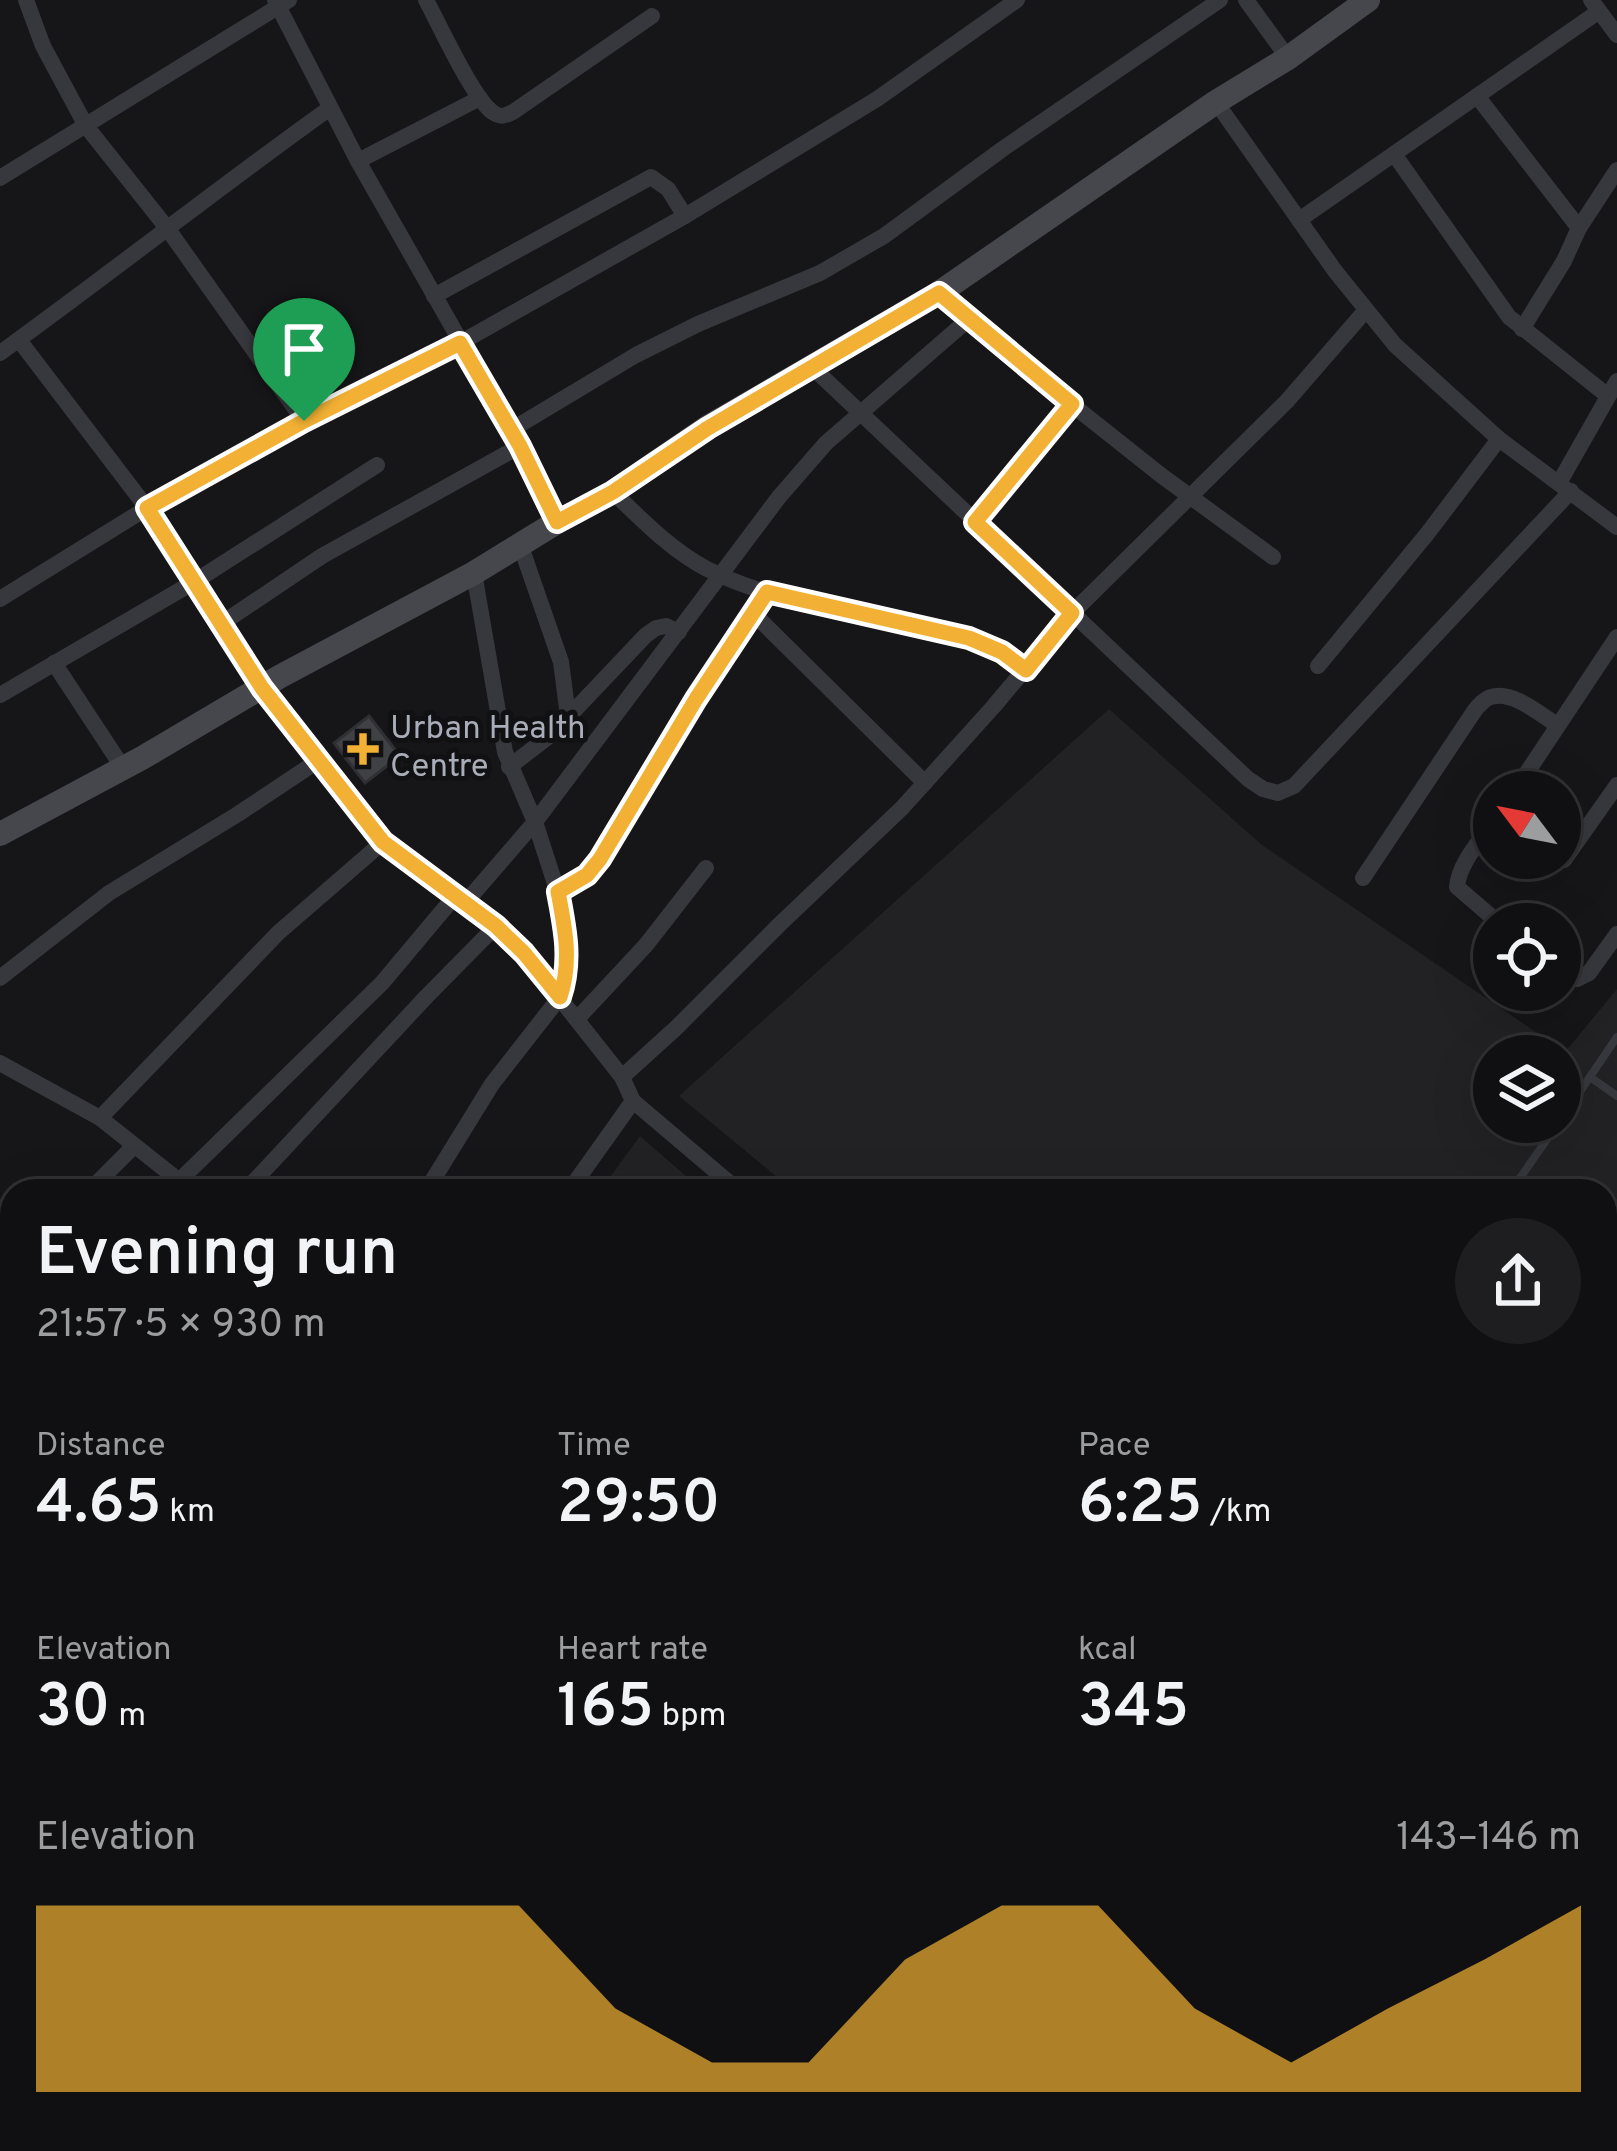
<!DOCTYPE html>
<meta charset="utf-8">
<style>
:root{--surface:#101012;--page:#1e1e20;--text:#f1f3f6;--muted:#9c9d9f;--line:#303032;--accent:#f2b134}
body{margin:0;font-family:Overpass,sans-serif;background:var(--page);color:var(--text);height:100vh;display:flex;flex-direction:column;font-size:45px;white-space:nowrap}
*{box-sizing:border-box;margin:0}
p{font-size:39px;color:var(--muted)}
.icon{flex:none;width:66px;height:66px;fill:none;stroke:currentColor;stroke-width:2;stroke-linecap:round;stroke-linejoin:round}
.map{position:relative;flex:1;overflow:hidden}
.sheet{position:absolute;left:0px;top:1179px;width:1617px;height:972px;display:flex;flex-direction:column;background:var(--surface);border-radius:36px 36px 0 0;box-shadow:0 12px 48px #0002,0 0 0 3px var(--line)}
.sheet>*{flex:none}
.needle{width:78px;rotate:302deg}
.fabs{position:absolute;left:1473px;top:771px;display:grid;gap:24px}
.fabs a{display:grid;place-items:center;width:108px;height:108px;border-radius:50%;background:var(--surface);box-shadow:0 12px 48px #0002,0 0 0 3px var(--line);font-size:60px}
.pin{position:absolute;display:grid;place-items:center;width:102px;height:102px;color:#fff;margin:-123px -51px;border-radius:50% 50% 50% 0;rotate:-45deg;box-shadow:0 0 12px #0007}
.pin .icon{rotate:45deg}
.round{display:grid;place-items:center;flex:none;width:126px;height:126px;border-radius:63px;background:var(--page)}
.head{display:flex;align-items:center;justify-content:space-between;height:204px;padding:0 36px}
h1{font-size:66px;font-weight:600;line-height:90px}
.metrics{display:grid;grid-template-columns:repeat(3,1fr);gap:18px;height:204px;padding:12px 36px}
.metrics div{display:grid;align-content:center}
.metrics b{font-size:60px;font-weight:600}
.metrics small{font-size:33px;font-weight:400}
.metrics p{font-size:33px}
.chart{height:336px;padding:24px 36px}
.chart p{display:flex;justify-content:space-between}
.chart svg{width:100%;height:216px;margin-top:12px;fill:var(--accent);opacity:.7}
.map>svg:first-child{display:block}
</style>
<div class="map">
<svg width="1617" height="2151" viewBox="0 0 1617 2151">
<rect width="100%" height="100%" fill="#161618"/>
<g fill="#222225" fill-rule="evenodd">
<path d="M1109,709L1262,845L1565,1052L1617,989V1736L1605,1728V1191H794L679,1096ZM1494,1056H1560V1122H1494Z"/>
<path d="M640,1136L703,1191H600Z"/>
<path d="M125,2139H1290L1306,2151H119Z"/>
</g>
<path fill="#404145" stroke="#303034" stroke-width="3" d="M369,716L400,756L365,783L334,743Z"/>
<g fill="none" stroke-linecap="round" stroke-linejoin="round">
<g stroke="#37383d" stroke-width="8">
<path d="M1590,1077L1617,1096"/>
<path d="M1560,1121L1617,1037"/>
<path d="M1511,1191L1559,1122"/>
</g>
<g stroke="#37383d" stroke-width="16">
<path d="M26,0L43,46L86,126L167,228L304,421"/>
<path d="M275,0L358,161L520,446L557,522"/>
<path d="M426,0C439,24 474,101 494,113C502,118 505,115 513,112L652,16"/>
<path d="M1246,0L1288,58"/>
<path d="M1591,0L1617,35"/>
<path d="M1477,96L1579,228"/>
<path d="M1216,102L1335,271L1395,345L1499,439L1617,527"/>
<path d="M1394,154L1509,317L1608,396"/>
<path d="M358,161L480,98"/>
<path d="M0,178L289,0"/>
<path d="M1299,220L1598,12"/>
<path d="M939,293L1031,372L1162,476L1273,557"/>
<path d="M434,296L651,177L668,189L685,216"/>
<path d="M1522,329L1564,261L1579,228L1617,170"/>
<path d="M19,340L147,508L262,688L383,842L496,926L524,953L622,1077L633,1101L569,1191"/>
<path d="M0,353C111,273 218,188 330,108"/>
<path d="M812,367L1248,779L1263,789L1278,793L1294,786L1571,491"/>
<path d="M511,430L636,355L698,324L820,273L884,236L1004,148L1220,0"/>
<path d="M1559,483L1617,381"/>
<path d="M613,492C642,520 671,550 707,569C768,600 847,611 914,626C960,637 986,641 1026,670"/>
<path d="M975,522L1072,404"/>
<path d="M520,544L561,662L568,716"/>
<path d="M0,599L147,508L304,421L460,343L685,216L877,99L1017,0"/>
<path d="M753,613L925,783"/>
<path d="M221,624L322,556L520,446"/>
<path d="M54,663L123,768"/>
<path d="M1318,666L1427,534L1499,439"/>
<path d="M0,695L194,582L377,465"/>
<path d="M509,767L552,734L646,635L656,628L666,626L679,632"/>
<path d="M1514,792L1617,637"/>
<path d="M1494,821C1480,841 1459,863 1457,887L1500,924"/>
<path d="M1564,860L1617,785"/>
<path d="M1363,878L1475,710C1478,706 1486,698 1491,697C1512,690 1540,714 1557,725"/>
<path d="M558,893L576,885L600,859L696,699L767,592"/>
<path d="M465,903L535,822L779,497L826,443L970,318"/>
<path d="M1560,972L1577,979L1589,973L1617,934"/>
<path d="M0,978L109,893L238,814L319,760"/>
<path d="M577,1019L646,945L706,868"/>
<path d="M0,1063L100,1118L192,1191"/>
<path d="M622,1077L676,1028L780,924L902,808L994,706L1072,613L1287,401L1366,310"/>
<path d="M633,1101L739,1191"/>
<path d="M100,1118L278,933L383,842"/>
<path d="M180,1180L382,983L455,896"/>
<path d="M89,1191L134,1146"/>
<path d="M245,1191L426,997L496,926"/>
<path d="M426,1191L492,1084L560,997L568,965L567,939L558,893L535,822L505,752L474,573"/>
<path d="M0,1253L12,1270"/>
<path d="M0,1371L12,1361"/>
<path d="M0,1399L12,1419"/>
<path d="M0,1522L12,1515"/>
<path d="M0,1729L12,1714"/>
<path d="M0,1781L12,1793"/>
<path d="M1605,1801L1617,1810"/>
<path d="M1605,1905L1617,1889"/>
<path d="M1605,2034L1617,2017"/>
<path d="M1605,2068L1617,2076"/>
<path d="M562,2139L579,2151"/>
<path d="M1105,2139L1123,2151"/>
<path d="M1346,2139L1363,2151"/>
<path d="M95,2151L103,2139"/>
<path d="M272,2151L280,2139"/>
<path d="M501,2151L509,2139"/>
<path d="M724,2151L732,2139"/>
<path d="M956,2151L964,2139"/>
<path d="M1395,2151L1403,2139"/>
<path d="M1482,2151L1491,2139"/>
</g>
<path stroke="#45474d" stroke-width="24" d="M0,834L142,758L279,677L474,573L557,522L613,492L708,427L939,293L1216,102L1288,58L1368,0"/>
</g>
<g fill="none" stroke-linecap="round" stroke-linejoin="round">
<g stroke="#fff" stroke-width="24">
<path id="route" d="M939,293L1072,404L975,522L1072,613L1026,670L1002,652L969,638L767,592L696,699L600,859L587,875L558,892C565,928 572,961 560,997L524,953L496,926L383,842L262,688L147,508L304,421L460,343L520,446L557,522L613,492L708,428Z"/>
</g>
<use href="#route" stroke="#f2b134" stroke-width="15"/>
</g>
<path fill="#f2b134" stroke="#111113" stroke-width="4.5" d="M357 731h12v12h12v12h-12v12h-12v-12h-12v-12h12z"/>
<g text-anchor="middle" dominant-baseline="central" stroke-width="10" stroke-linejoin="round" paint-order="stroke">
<g font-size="33" fill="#a8adb8" stroke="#111113" text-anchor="start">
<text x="390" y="730">Urban Health<tspan x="390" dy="38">Centre</tspan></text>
</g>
</g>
</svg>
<div class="fabs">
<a><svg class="needle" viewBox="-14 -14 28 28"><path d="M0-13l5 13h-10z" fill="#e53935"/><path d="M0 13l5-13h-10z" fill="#9c9d9f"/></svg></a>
<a><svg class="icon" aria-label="locate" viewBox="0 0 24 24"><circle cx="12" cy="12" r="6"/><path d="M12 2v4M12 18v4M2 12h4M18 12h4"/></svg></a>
<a><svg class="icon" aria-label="layers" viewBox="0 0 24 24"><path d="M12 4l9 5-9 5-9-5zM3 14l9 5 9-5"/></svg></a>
</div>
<div class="pin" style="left:304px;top:421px;background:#1e9e55"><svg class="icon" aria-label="arrive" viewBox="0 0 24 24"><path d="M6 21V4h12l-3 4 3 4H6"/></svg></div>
<section class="sheet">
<div class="head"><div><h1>Evening run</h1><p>21:57 · 5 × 930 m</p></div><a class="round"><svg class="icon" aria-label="share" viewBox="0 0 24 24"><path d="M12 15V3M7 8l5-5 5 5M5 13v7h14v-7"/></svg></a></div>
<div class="metrics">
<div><p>Distance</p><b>4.65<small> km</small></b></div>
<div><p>Time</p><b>29:50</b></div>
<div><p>Pace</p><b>6:25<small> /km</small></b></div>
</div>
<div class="metrics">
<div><p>Elevation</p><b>30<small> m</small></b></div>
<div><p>Heart rate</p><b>165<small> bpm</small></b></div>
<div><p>kcal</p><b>345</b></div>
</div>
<div class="chart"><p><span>Elevation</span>143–146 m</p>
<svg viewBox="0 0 160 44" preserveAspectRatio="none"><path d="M0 44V6L10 6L20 6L30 6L40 6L50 6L60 27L70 38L80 38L90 17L100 6L110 6L120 27L130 38L140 27L150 17L160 6V44z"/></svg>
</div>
</section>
</div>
